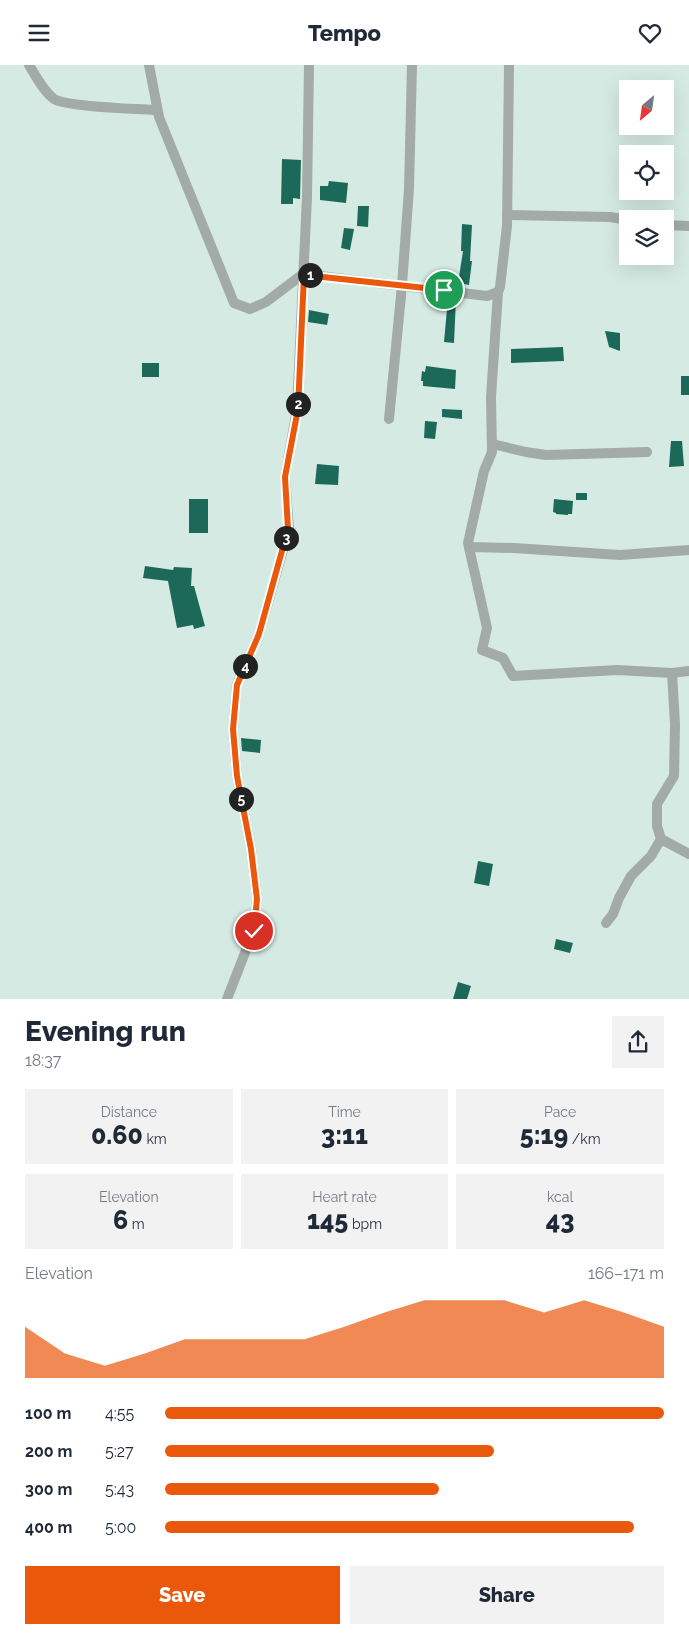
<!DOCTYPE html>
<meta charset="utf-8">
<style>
:root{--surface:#fff;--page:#f2f2f3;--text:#1f2937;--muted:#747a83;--accent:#ea580c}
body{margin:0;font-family:Raleway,sans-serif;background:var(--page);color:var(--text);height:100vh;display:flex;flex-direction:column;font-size:19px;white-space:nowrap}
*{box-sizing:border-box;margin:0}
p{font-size:16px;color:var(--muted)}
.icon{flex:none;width:28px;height:28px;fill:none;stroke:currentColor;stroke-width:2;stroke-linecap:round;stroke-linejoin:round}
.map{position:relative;height:934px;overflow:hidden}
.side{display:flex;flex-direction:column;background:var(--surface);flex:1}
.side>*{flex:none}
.needle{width:32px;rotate:209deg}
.buttons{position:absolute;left:619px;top:15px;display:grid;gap:10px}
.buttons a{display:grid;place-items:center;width:55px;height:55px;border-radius:0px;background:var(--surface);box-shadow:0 5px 20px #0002;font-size:25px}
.pin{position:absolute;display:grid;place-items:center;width:42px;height:42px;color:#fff;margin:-21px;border:2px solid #fff;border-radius:50%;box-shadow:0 1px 5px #0007}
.km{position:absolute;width:25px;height:25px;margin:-12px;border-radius:50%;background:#222;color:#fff;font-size:14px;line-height:25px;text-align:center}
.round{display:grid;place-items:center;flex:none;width:52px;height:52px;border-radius:0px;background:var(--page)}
.overview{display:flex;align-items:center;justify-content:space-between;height:85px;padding:0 25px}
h1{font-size:28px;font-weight:800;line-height:38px}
.stats{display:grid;grid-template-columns:repeat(3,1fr);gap:8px;height:85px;padding:5px 25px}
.stats div{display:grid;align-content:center;border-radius:0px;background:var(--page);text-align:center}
.stats b{font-size:25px;font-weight:800}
.stats small{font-size:14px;font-weight:400}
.stats p{font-size:14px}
.chart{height:140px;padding:10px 25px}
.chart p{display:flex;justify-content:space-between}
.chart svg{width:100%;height:90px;margin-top:5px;fill:var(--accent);opacity:.7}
.primary-button{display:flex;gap:10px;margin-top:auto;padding:10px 25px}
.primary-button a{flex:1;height:58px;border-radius:0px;background:var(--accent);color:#fff;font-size:20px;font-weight:800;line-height:58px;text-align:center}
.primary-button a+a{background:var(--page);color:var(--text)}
ul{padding:0 25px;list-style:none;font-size:16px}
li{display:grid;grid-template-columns:80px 60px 1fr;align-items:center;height:38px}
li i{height:12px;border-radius:6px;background:var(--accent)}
header{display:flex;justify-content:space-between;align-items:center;height:65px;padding:0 25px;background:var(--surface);font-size:22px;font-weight:800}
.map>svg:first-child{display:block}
</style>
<header><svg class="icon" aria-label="menu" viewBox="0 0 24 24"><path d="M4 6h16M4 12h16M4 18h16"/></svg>Tempo<svg class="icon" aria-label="heart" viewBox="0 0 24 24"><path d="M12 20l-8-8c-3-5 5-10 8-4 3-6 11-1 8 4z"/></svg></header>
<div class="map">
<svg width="689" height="934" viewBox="0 0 689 934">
<rect width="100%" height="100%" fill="#d6eae4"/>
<g fill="#1c695a">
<path d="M282,94L301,95L300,134L293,133V139H281Z"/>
<path d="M329,116L348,118L346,138L320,135V121H328Z"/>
<path d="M358,141H369L368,162L357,161Z"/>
<path d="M462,159L472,160L470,196H472L469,220L460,218L461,213L459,212L463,186H461Z"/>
<path d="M344,163L354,164L350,185L341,183Z"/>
<path d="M448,233L456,234L454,278L444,277Z"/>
<path d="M309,245L329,249L327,260L308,257Z"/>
<path d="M605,266L620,268V286L609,282Z"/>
<path d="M563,282L564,296L511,298V284Z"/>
<rect x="142" y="298" width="17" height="14"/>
<path d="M426,301L456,305L455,324L423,321V316H421L422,306L425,307Z"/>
<rect x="681" y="311" width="8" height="19"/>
<path d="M442,344L462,345V354L442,352Z"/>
<path d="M425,356L437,357L435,374L424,373Z"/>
<path d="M671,376H682L684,401L669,402Z"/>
<path d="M317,399L339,401L338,420L315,419Z"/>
<rect x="576" y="428" width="11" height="7"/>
<rect x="189" y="434" width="19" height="34"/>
<path d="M554,434L573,436L572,449H568V450L556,449V448L553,447Z"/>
<path d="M145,501L173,505L174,502L192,503L191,521H194L205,561L194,564L193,560L177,563L168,516L143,513Z"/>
<path d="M241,673L261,675L260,688L242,686Z"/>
<path d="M478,796L493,799L489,821L474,818Z"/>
<path d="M556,874L573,878L570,888L554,884Z"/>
<path d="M458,917L471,921L467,934H453Z"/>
</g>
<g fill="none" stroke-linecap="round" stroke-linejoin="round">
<g stroke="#a3aba9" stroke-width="10">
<path d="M29,0C36,11 43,26 54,34C67,42 138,44 157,45"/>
<path d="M149,0L159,52L234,238L250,244L266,237L303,209L487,231L498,227L500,222L507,161L509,0"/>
<path d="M507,150L610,152L628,155"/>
<path d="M665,160L689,161"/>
<path d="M498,227L491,332L492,387L484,406L468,478L487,563L482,585L503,593L513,611L617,605L672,608L689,606"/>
<path d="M389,354L402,220L409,124L412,0"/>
<path d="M492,379L526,387L546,390L647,387"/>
<path d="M469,482L514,483L620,490L689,485"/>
<path d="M672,608L675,659L674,711L657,739V761L661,774L689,789"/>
<path d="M606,858L613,849L619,833L631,811L651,791L661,774"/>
<path d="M227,934L253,867L257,834L251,784L237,711L233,664L237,619L259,569L289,464L285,412L297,344L307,132L309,0"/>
</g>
</g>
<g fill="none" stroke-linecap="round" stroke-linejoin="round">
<g stroke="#fff" stroke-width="10">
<path id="route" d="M254,866L257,834L251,784L237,711L233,664L237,620L259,569L288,464L285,412L298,344L304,210L444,225"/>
</g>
<use href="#route" stroke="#ea580c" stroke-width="6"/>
</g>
</svg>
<div class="buttons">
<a><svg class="needle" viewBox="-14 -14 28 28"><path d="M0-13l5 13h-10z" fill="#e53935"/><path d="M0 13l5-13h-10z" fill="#747a83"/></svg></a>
<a><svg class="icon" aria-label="locate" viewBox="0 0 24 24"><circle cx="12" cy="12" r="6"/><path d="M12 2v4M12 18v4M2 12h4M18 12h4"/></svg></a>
<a><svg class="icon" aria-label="layers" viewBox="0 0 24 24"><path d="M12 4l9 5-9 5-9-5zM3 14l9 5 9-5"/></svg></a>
</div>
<div class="pin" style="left:444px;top:225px;background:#1e9e55"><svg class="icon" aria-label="arrive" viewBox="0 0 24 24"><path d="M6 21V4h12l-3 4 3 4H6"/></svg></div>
<div class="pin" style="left:254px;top:866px;background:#d93025"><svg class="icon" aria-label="check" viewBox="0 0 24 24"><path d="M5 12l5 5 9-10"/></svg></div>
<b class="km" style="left:310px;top:210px">1</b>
<b class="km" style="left:298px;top:339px">2</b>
<b class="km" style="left:286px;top:473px">3</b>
<b class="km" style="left:245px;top:601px">4</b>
<b class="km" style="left:241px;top:734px">5</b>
</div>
<section class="side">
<div class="overview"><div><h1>Evening run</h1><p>18:37</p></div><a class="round"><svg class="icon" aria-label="share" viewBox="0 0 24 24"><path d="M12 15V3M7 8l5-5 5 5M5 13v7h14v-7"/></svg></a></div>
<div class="stats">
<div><p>Distance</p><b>0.60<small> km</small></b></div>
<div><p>Time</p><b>3:11</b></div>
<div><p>Pace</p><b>5:19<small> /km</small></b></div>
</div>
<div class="stats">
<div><p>Elevation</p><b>6<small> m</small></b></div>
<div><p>Heart rate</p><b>145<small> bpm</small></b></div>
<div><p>kcal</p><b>43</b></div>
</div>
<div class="chart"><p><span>Elevation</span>166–171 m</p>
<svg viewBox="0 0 160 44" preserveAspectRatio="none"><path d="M0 44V19L10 32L20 38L30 32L40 25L50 25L60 25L70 25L80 19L90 12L100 6L110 6L120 6L130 12L140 6L150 12L160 19V44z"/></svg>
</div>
<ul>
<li><b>100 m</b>4:55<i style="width:100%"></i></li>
<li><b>200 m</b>5:27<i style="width:66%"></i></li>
<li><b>300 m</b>5:43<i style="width:55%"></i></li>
<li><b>400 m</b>5:00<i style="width:94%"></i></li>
</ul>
<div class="primary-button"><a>Save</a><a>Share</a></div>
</section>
